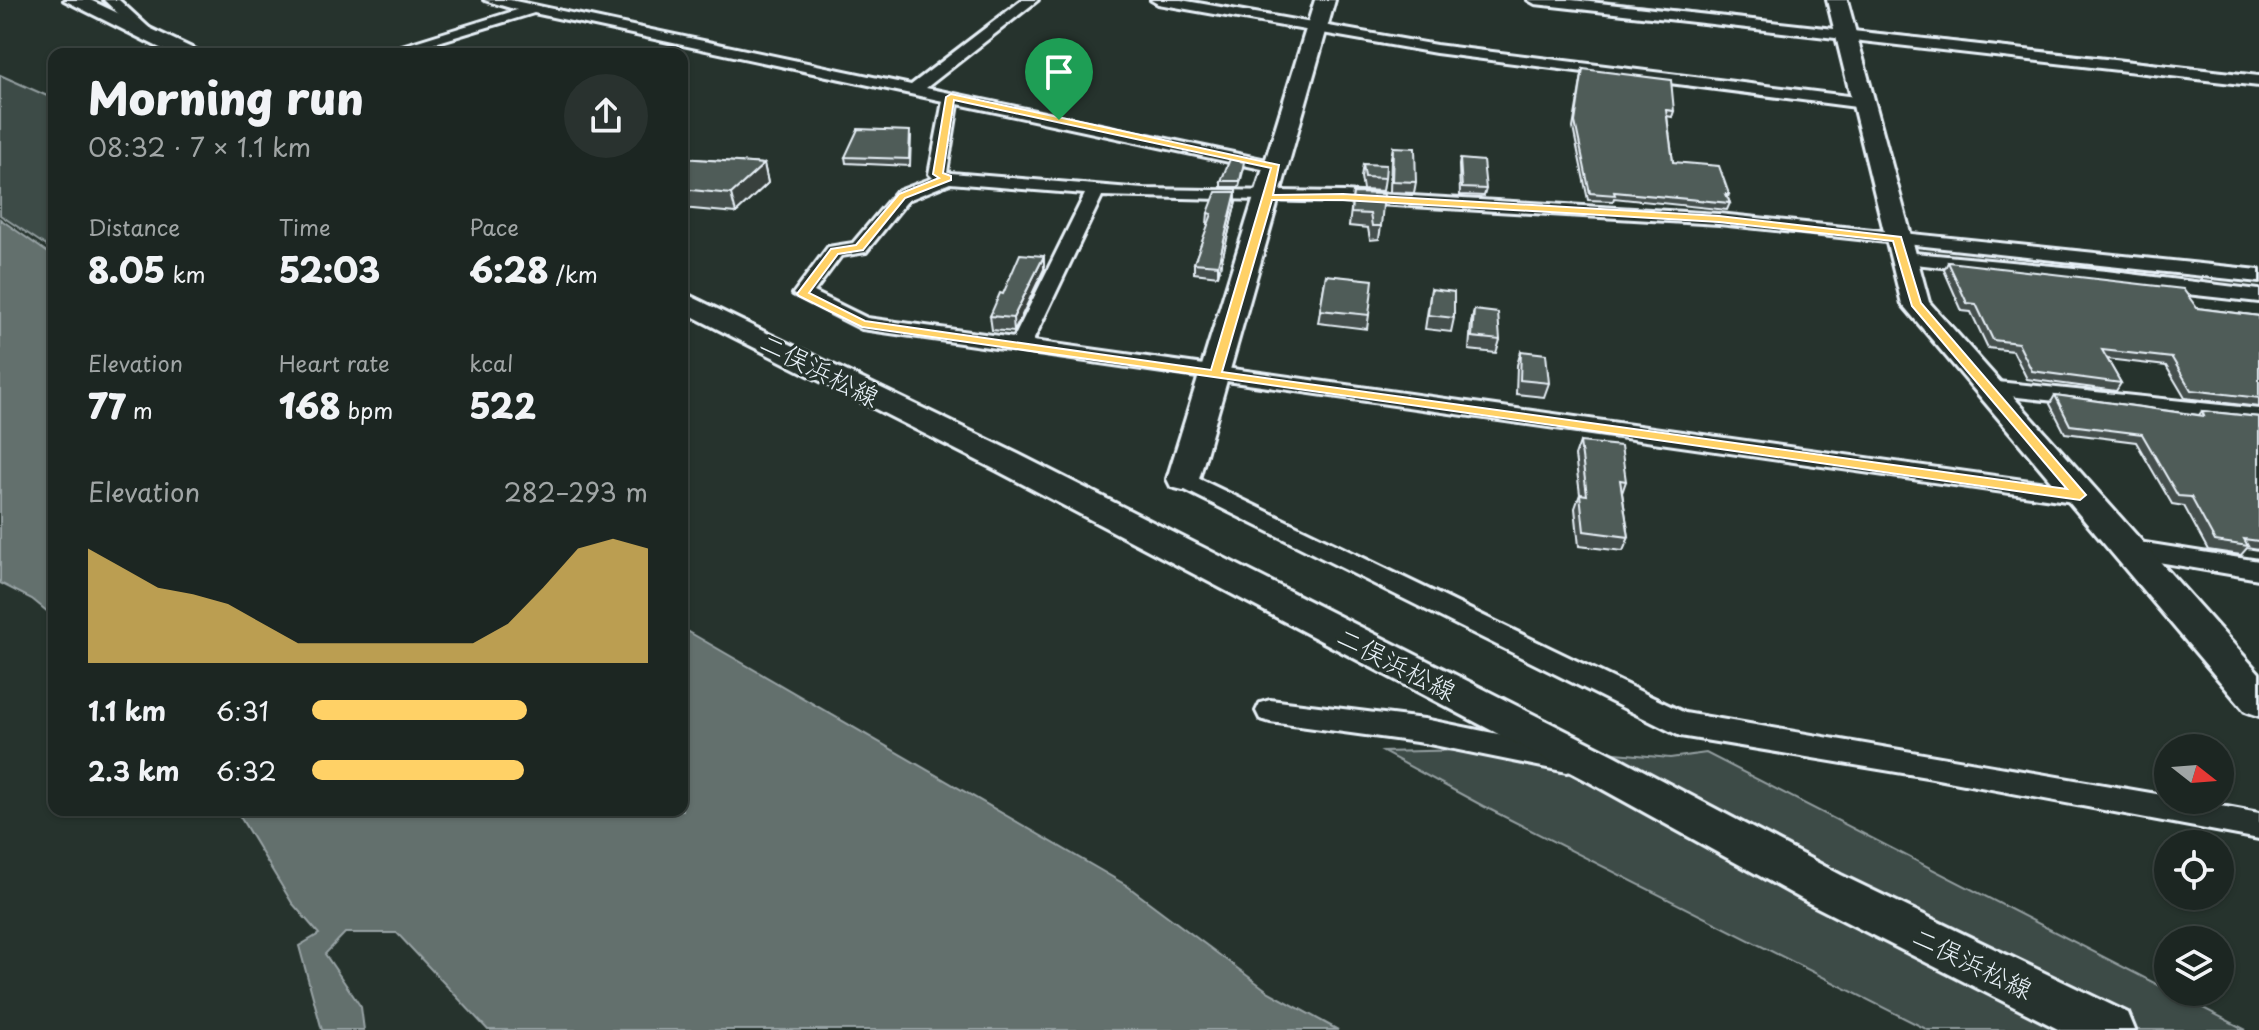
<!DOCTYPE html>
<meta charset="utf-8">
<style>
:root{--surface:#1c2622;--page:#29322f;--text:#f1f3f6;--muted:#a0a5a5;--line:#3a4340;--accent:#ffd166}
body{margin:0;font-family:"Playpen Sans","Klee One",sans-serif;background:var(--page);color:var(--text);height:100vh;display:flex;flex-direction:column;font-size:30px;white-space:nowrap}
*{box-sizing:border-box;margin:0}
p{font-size:26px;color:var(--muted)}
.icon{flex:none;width:44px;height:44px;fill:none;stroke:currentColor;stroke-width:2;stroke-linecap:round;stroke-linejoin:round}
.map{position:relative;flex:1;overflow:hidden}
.side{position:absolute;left:48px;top:48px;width:640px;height:768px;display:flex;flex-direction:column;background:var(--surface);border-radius:16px;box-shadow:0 2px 6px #0004,0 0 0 2px var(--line)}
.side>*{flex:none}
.needle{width:52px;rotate:107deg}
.fabs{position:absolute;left:2154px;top:734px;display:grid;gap:16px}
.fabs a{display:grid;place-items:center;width:80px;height:80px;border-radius:50%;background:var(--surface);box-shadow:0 2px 6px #0004,0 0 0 2px var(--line);font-size:40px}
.pin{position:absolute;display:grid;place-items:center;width:68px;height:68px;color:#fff;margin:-82px -34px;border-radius:50% 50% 50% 0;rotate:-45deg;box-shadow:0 0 8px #0007}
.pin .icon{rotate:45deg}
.round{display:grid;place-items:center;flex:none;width:84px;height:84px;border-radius:42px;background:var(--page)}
.overview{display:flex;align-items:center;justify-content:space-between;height:136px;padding:0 40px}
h1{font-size:44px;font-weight:800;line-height:60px}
.figures{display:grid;grid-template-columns:repeat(3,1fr);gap:12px;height:136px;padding:8px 40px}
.figures div{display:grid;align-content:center}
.figures b{font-size:34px;font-weight:800}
.figures small{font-size:22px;font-weight:400}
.figures p{font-size:22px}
.chart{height:224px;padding:16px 40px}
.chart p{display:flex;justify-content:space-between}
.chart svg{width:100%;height:144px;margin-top:8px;fill:var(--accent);opacity:.7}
ul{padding:0 40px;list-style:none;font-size:26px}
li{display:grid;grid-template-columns:128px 96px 1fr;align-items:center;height:60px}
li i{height:20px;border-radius:10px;background:var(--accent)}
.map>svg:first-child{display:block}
</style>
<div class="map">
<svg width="2259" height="1030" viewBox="0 0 2259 1030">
<rect width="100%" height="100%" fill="#26332d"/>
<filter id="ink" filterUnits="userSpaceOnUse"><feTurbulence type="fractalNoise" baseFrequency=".0125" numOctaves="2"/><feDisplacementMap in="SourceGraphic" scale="16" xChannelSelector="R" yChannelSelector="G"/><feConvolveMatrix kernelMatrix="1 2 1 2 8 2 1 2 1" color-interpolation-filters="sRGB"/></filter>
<g filter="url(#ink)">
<g fill="#3e4b47" stroke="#939ea0" stroke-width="2">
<path d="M0,75L54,99V251L0,215Z"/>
<path d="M1562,748L1670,758L1706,753L2246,1030H1928L1483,806L1383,752Z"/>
</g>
<g fill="#636f6d" stroke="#98a3a5" stroke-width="2">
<path d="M0,219L54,257V617L32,599L0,583Z"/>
<path d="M682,628L1126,885L1269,992L1338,1030H488L397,933H345L325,954L361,1007L364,1030H322L299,946L319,934L292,903L236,810H682Z"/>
</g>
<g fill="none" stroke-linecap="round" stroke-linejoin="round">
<g stroke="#98a3a5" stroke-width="5">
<path d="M1581,0L1765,21"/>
<path d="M1846,30L2215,71"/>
</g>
<g stroke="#e8f1f8" stroke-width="6">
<g id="street">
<path d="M104,0H119L158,36V42H148Z"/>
<path d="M484,0H510L911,85L1022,0H1038L926,88L1276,162L1284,167L1276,172L958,104L947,172L951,173L1143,189L1343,192L1719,214L2259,270V282L1719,224L1343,202L1102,196L1033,341L2088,489L2092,495L2088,501L2080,503L862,329L793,294L828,247L853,243L896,192L933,178L929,174L943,101L534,13L399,54H376L517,10ZM950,183L1085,194L1014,338L867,318L814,292L841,256L866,252L908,200Z"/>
<path d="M1151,0H1181L1436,45L1864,98L1872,103L1864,108L1436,53L1158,4Z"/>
<path d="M1528,0H1572L2259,76V86L1535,4Z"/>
<path d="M1904,252L2106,271L2259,290V302L1897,262L1895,258Z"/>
<path d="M1988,381L2259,409V423L1980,393L1977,388L1980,383Z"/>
<path d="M1183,471L1685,713L2168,796V800H2189L2259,813V839L1927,777L1680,736L1175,485L1171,479L1175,473Z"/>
<path d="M2126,540L2259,561V579L2117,555L2114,549L2117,543Z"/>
<path d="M1270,700L1424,719L1567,748L1577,751L1581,760L1577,769L1567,772L1424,743L1270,722L1260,719L1256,711L1260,703Z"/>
</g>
</g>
<g stroke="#e8f1f8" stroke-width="6">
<g id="secondary">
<path d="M64,0H90L196,50L199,54H172Z"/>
<path d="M1315,0H1335L1199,479L1195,487L1183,490L1171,487L1167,479Z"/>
<path d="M1827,0H1847L1929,302L2259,673V716L2245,711L1902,304Z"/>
<path d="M682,292L1018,454L1614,755L1841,875L2128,1013L2135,1030H2060L1809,903L1584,779L996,470L682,311Z"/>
</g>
</g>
<use href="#street" fill="#26332d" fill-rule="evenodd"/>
<use href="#secondary" fill="#26332d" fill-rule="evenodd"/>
</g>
<g fill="#454f4d" stroke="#e8f1f8" stroke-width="2">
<path d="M1583,69L1674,111L1672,117L1667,116L1673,162L1729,194L1728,198L1730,203L1727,210L1614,198L1613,201L1588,200L1573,128Z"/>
<path d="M911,137L910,166L846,163L845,157Z"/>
<path d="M1393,147L1416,182L1414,193L1390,192L1391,157Z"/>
<path d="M682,158L764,164L768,183L736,213L682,208Z"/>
<path d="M1460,159L1486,189L1484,196L1460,195L1459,165Z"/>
<path d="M1363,164L1385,178L1383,191L1363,190L1361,177Z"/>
<path d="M1244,168L1239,187H1221V181Z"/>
<path d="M1353,193L1381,226L1379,239L1370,240L1368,228L1349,226Z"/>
<path d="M1236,202L1218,276L1194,273V263L1209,224H1207L1208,213Z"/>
<path d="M1044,256V269L1014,332L992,330L990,316L1003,294Z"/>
<path d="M1948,262L2197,308L2259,316V407L2185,398L2166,366L2107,359L2121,383L2116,391L2027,379L2013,351L1988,348L1971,312L1962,311L1944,270Z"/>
<path d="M1326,275L1369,315L1367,329L1318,323Z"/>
<path d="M1431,289L1454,318L1451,332L1425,329Z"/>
<path d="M1474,310L1500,340L1496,353L1469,350L1471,323Z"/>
<path d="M1521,351L1549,383L1544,397L1516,394L1517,365Z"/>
<path d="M2055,395L2199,415L2202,411L2259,417V550L2247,548L2241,555L2208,550L2184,506L2172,504L2136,442L2065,433L2050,404Z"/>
<path d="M1580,442L1626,481L1622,493L1629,537L1623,551L1579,546L1575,508L1580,494L1575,456Z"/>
</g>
<g fill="#38403e" stroke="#e8f1f8" stroke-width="2">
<path d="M764,164L768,183L736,213L731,194Z"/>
<path d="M1236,192V202L1218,276V265Z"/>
<path d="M1044,256V269L1014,332L1013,318Z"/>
</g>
<g fill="#505c59" stroke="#e8f1f8" stroke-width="2">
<path d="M1583,69L1671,80L1674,111L1666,110L1673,162L1719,166L1729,194H1726L1730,203L1614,192L1615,195L1590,193L1575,122Z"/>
<path d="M858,129L910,131L909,159L845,157Z"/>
<path d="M1393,147L1415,148L1416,182L1392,181Z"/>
<path d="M682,158L764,164L731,194L682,189Z"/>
<path d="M1230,159L1244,162L1240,181H1221Z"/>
<path d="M1460,159L1483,161L1486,189L1462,188Z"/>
<path d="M1363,164L1386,165L1385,178L1365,177Z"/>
<path d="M1216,192H1236L1218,265L1194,263L1212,214L1208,213Z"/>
<path d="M1353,193L1384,194L1381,226H1372L1370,214L1351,213Z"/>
<path d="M1020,254L1044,256L1013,318L990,316L1000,293L1003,294Z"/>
<path d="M1948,262L2183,289L2197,308L2259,316V398L2191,390L2172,358L2102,350L2121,383L2032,371L2018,343L1993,340L1976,304L1967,303Z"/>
<path d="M1326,275L1373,280L1369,315L1320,310Z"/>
<path d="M1431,289L1454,292V318L1428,315Z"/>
<path d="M1474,310L1498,313L1500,340L1472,337Z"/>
<path d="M1521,351L1546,354L1549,383L1520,380Z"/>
<path d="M2055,395L2204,416L2202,411L2259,417V541L2244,539L2248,546L2215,541L2191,497L2178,496L2142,434L2070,425Z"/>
<path d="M1580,442L1621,446L1626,481L1620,480L1629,537L1584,531L1580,494L1587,495Z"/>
</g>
</g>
<path fill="#ffd166" stroke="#fff" stroke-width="2" fill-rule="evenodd" d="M951,94L1279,165L1273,195L1343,194L1719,216L1901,237L1921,303L2086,495L2080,500L862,327L799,296L797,294L831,249L856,245L899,194L939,178L933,174L946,97ZM954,100L1271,168L1211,370L865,321L809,293L838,254L863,250L905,198L951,180V176L943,173ZM1272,200H1343L1719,222L1893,241L1912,306L2067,489L1222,372Z"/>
<g text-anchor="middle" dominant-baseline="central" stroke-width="6" stroke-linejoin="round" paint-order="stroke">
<g font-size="26" fill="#e8f1f8" stroke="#26332d">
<text transform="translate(820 369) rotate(27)">二俣浜松線</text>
<text transform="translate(1397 663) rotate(27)">二俣浜松線</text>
<text transform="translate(1973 962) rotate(26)">二俣浜松線</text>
</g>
</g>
</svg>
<div class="fabs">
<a><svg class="needle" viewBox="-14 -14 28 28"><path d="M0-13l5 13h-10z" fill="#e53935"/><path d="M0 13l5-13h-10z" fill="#a0a5a5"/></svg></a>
<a><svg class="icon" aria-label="locate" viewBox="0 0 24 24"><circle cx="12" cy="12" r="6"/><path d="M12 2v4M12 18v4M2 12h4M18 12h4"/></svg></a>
<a><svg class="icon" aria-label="layers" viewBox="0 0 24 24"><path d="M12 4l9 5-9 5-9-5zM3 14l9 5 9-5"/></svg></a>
</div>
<div class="pin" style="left:1059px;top:120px;background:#1e9e55"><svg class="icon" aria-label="arrive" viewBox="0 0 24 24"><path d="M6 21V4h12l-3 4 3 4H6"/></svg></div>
<section class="side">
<div class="overview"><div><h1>Morning run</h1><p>08:32 · 7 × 1.1 km</p></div><a class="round"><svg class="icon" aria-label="share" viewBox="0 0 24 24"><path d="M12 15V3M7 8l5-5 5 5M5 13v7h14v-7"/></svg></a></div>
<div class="figures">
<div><p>Distance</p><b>8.05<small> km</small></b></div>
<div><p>Time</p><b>52:03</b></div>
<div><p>Pace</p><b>6:28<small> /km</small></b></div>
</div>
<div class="figures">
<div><p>Elevation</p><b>77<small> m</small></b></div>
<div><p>Heart rate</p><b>168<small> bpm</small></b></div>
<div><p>kcal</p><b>522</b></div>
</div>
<div class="chart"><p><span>Elevation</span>282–293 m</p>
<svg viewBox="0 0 160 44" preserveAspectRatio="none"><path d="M0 44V9L10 15L20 21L30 23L40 26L50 32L60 38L70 38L80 38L90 38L100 38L110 38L120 32L130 21L140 9L150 6L160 9V44z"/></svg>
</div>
<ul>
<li><b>1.1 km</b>6:31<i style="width:64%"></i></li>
<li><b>2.3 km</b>6:32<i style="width:63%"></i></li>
</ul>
</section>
</div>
